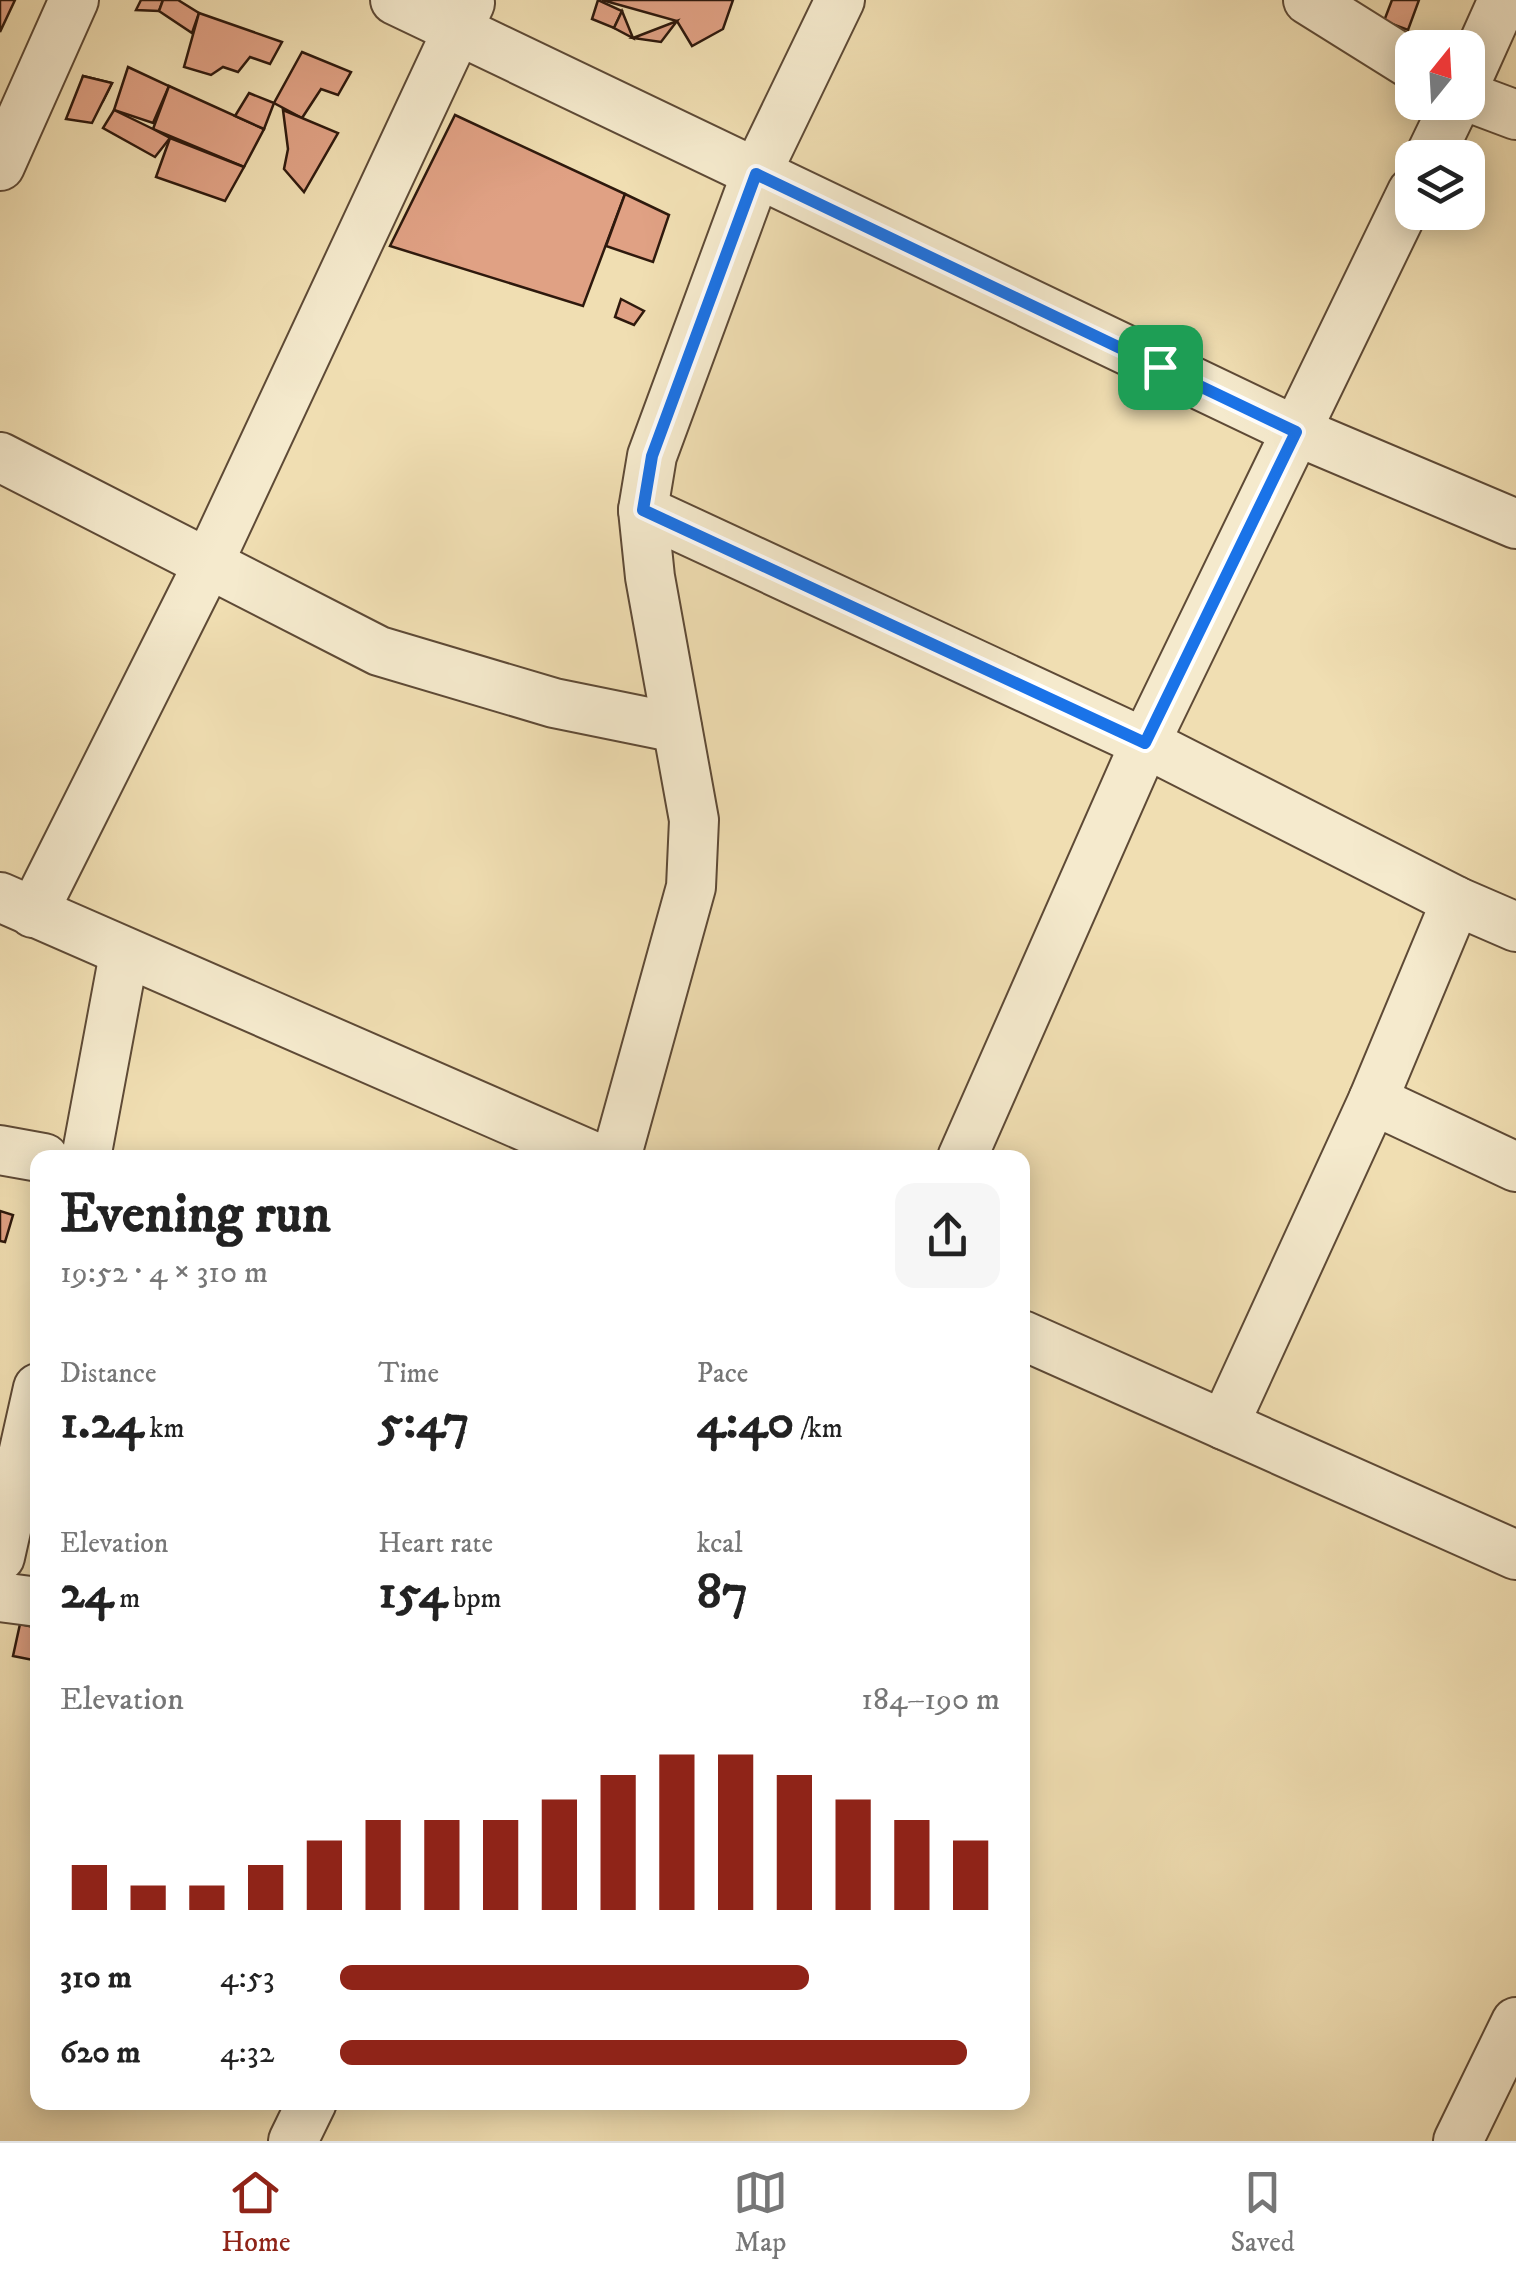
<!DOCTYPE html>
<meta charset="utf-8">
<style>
:root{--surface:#fff;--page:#f6f6f6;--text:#222;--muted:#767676;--line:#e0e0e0;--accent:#8f2418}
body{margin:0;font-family:"IM FELL DW Pica",serif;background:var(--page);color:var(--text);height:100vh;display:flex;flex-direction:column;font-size:38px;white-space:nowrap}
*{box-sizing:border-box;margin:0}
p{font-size:32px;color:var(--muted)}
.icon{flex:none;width:55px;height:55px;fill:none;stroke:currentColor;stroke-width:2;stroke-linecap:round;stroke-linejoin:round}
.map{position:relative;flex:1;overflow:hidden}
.side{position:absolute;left:30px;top:1150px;width:1000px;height:960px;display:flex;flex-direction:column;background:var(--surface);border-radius:20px;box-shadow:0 5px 25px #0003}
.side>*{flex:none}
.needle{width:65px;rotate:18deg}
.fabs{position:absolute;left:1395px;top:30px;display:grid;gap:20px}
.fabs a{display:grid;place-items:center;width:90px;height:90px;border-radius:20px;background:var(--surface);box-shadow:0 5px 25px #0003;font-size:50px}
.pin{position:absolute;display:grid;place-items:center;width:85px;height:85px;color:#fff;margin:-42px;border-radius:20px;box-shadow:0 5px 15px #0006}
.round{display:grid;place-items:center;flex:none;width:105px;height:105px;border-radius:20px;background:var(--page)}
.overview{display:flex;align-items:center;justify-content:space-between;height:170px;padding:0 30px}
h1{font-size:55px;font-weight:700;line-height:75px}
.figures{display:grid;grid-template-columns:repeat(3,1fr);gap:15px;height:170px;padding:10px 30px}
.figures div{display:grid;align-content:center}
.figures b{font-size:50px;font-weight:700}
.figures small{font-size:28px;font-weight:400}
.figures p{font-size:28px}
.chart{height:280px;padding:20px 30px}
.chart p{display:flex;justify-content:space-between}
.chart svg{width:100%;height:180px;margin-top:10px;stroke:var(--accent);stroke-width:6}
ul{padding:0 30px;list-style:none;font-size:32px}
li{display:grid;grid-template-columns:160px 120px 1fr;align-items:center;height:75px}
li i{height:25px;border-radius:12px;background:var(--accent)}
.tabs{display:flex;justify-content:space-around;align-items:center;height:140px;border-top:2px solid var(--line);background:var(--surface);font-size:28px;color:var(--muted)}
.tabs a{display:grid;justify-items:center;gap:5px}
.tabs .current{color:var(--accent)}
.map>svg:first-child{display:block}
</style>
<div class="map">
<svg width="1516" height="2141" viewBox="0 0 1516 2141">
<rect width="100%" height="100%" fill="#f0deb2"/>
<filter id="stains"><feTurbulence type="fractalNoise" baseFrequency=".002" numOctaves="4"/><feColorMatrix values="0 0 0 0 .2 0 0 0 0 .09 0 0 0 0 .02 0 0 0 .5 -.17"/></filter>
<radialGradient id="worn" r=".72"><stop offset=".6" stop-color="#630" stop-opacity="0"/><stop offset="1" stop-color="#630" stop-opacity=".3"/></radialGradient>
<g fill="#e0a184" stroke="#2e190d" stroke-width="2.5">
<path d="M0,0H15L0,32Z"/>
<path d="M141,0H163L159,11L136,10Z"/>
<path d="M163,0H178L199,13L192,33L159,11Z"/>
<path d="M598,0L622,11L614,28L592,19Z"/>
<path d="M602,0H733L723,29L692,46L677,21Z"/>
<path d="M1392,0H1419L1408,30L1384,21Z"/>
<path d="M622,11L633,38L614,28Z"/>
<path d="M199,13L282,42L270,64L250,57L238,72L223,67L211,75L184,67Z"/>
<path d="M677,21L661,42L633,38Z"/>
<path d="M302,52L351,72L338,95L321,89L302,118L274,103Z"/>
<path d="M128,67L169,86L153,123L114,110Z"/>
<path d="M83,76L112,83L103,101L80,93Z"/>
<path d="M83,76L112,83L92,123L66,119Z"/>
<path d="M169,86L264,129L244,167L153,129Z"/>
<path d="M249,93L274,103L264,129L235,116Z"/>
<path d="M114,110L153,129L170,138L155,157L103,128Z"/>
<path d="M283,110L338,133L304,192L284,169L288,149Z"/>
<path d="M455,115L625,194L583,306L390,246Z"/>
<path d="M170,138L244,167L225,201L156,177Z"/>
<path d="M625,194L669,215L653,262L606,246Z"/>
<path d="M621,299L644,311L634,325L615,317Z"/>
<path d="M0,1211L13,1215L5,1242L0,1241Z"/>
<path d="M20,1624L38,1628V1661L13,1656Z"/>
</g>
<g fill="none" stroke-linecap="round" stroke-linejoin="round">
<g stroke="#5e4a36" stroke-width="52">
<g id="minor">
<path d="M395,0L1296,431L1516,524"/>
<path d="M1308,0L1412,65"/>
<path d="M1468,78L1503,0"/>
<path d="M1468,97L1516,115"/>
<path d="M1429,158L1456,102"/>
<path d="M0,166L74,0"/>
<path d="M0,457L379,651L554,703L677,728"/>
<path d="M643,510L1145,743L1456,901L1516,927"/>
<path d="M0,897L597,1158"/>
<path d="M33,913L208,564L470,3"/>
<path d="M1373,1100L1516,1167"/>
<path d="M0,1150L44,1158"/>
<path d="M86,1158L124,954"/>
<path d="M616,1158L691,887L694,820L650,577L643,510L652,456L756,174L840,0"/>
<path d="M962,1158L1145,743L1412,192"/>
<path d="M1022,1335L1516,1555"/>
<path d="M1224,1425L1373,1100L1456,901"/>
<path d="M0,1557L38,1388"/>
<path d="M0,1597L38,1602"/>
<path d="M293,2141L312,2102"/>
<path d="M1458,2141L1516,2022"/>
</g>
</g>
<use href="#minor" stroke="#f5eacd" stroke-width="48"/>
</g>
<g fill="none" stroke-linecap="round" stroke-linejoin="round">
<g stroke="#fff" stroke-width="20">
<path id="route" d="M756,174L1296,432L1145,743L643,510L652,456Z"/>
</g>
<use href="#route" stroke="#1a73e8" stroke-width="12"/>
</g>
<rect width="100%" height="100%" filter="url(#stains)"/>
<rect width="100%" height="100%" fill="url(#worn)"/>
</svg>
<div class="fabs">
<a><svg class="needle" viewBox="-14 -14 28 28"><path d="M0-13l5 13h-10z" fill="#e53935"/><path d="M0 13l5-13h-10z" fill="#767676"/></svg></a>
<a><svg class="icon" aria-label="layers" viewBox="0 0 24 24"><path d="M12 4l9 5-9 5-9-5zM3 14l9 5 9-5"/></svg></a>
</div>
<div class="pin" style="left:1160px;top:367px;background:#1e9e55"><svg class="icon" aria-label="arrive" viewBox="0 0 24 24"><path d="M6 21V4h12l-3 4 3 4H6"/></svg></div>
<section class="side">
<div class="overview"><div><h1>Evening run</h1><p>19:52 · 4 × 310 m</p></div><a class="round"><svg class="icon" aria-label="share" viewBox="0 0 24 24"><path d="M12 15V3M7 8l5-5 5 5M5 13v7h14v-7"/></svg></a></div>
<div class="figures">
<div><p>Distance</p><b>1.24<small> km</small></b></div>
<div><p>Time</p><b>5:47</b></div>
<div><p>Pace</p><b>4:40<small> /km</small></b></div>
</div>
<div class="figures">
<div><p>Elevation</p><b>24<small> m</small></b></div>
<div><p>Heart rate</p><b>154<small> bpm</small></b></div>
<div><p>kcal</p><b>87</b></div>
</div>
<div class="chart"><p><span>Elevation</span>184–190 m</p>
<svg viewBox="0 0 160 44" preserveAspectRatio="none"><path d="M5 44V33M15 44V38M25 44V38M35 44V33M45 44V27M55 44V22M65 44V22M75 44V22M85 44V17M95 44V11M105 44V6M115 44V6M125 44V11M135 44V17M145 44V22M155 44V27"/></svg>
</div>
<ul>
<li><b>310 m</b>4:53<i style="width:71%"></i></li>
<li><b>620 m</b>4:32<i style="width:95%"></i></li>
</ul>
</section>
</div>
<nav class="tabs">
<a class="current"><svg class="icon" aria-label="home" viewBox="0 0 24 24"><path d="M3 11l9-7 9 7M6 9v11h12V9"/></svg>Home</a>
<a><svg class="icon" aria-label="map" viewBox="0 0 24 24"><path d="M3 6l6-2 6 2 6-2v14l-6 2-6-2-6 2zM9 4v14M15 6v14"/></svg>Map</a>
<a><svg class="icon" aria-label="saved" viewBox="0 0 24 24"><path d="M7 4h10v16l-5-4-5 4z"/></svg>Saved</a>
</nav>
